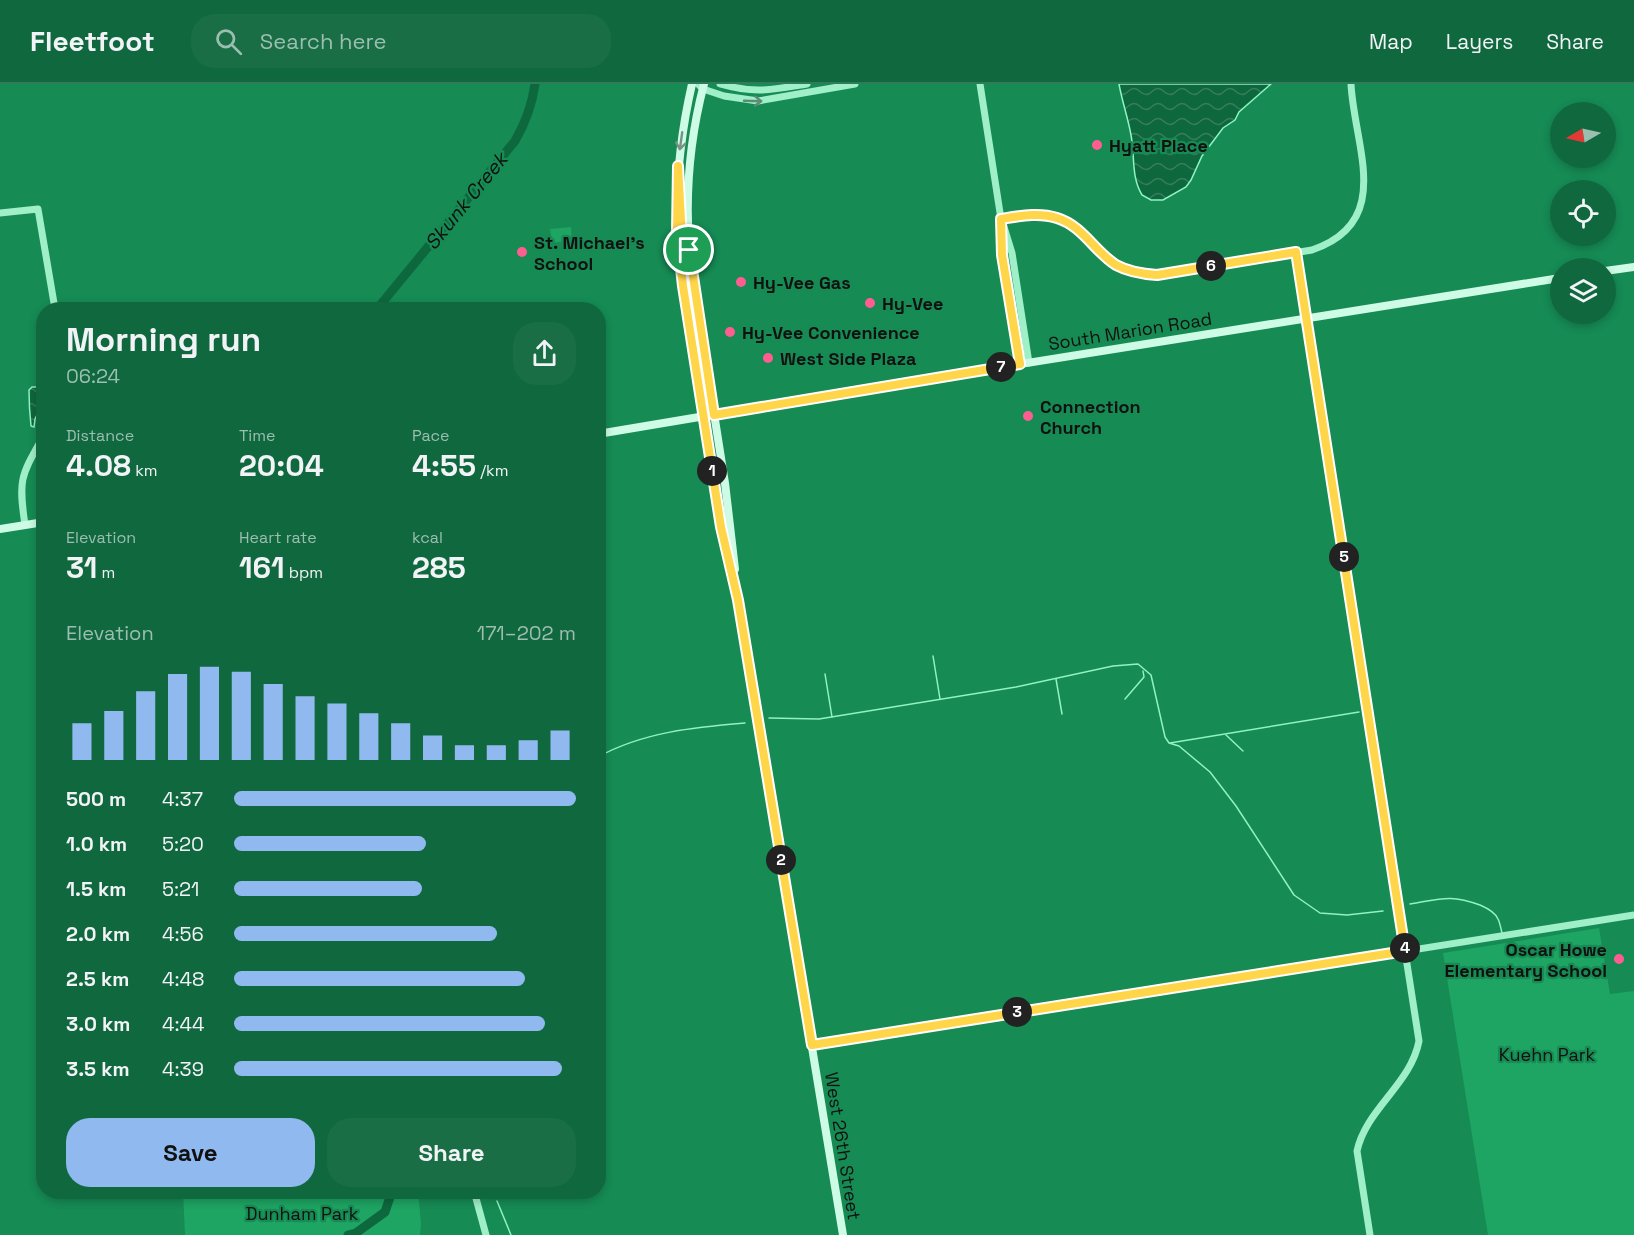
<!DOCTYPE html>
<meta charset="utf-8">
<style>
:root{--surface:#10683f;--page:#196e46;--text:#f1f3f6;--muted:#9cbeb0;--line:#307b59;--accent:#90b9f0}
body{margin:0;font-family:"Space Grotesk",sans-serif;background:var(--page);color:var(--text);height:100vh;display:flex;flex-direction:column;font-size:22px;white-space:nowrap}
*{box-sizing:border-box;margin:0}
p{font-size:20px;color:var(--muted)}
.icon{flex:none;width:33px;height:33px;fill:none;stroke:currentColor;stroke-width:2;stroke-linecap:round;stroke-linejoin:round}
.map{position:relative;flex:1;overflow:hidden}
.side{position:absolute;left:36px;top:218px;width:570px;height:897px;display:flex;flex-direction:column;background:var(--surface);border-radius:24px;box-shadow:0 3px 9px #0003}
.side>*{flex:none}
.needle{width:39px;rotate:261deg}
.controls{position:absolute;left:1550px;top:18px;display:grid;gap:12px}
.controls a{display:grid;place-items:center;width:66px;height:66px;border-radius:50%;background:var(--surface);box-shadow:0 3px 9px #0003;font-size:30px}
.pin{position:absolute;display:grid;place-items:center;width:51px;height:51px;color:#fff;margin:-26px;border:3px solid #fff;border-radius:50%;box-shadow:0 2px 6px #0007}
.km{position:absolute;width:30px;height:30px;margin:-15px;border-radius:50%;background:#222;color:#fff;font-size:16px;line-height:30px;text-align:center}
.round{display:grid;place-items:center;flex:none;width:63px;height:63px;border-radius:24px;background:var(--page)}
.headline{display:flex;align-items:center;justify-content:space-between;height:102px;padding:0 30px}
h1{font-size:33px;font-weight:800;line-height:45px}
.figures{display:grid;grid-template-columns:repeat(3,1fr);gap:9px;height:102px;padding:6px 30px}
.figures div{display:grid;align-content:center}
.figures b{font-size:30px;font-weight:800}
.figures small{font-size:16px;font-weight:400}
.figures p{font-size:16px}
.chart{height:168px;padding:12px 30px}
.chart p{display:flex;justify-content:space-between}
.chart svg{width:100%;height:108px;margin-top:6px;stroke:var(--accent);stroke-width:6}
.button{display:flex;gap:12px;margin-top:auto;padding:12px 30px}
.button a{flex:1;height:69px;border-radius:24px;background:var(--accent);color:#111;font-size:24px;font-weight:800;line-height:69px;text-align:center}
.button a+a{background:var(--page);color:var(--text)}
ul{padding:0 30px;list-style:none;font-size:20px}
li{display:grid;grid-template-columns:96px 72px 1fr;align-items:center;height:45px}
li i{height:15px;border-radius:8px;background:var(--accent)}
header{display:flex;align-items:center;gap:36px;box-sizing:border-box;height:84px;padding:0 30px;background:var(--surface);border-bottom:2px solid var(--line)}
header strong{font-size:28px}
nav{display:flex;gap:33px;margin-inline-start:auto;font-size:21px}
.search{width:420px;height:54px;background:var(--page);display:flex;align-items:center;gap:15px;box-sizing:border-box;padding:0 21px;border-radius:24px;color:var(--muted);font-size:22px}
.map>svg:first-child{display:block}
</style>
<header>
<strong>Fleetfoot</strong>
<div class="search"><svg class="icon" aria-label="search" viewBox="0 0 24 24"><circle cx="10" cy="10" r="6"/><path d="M15 15l6 6"/></svg>Search here</div>
<nav><a>Map</a><a>Layers</a><a>Share</a></nav>
</header>
<div class="map">
<svg width="1634" height="1151" viewBox="0 0 1634 1151">
<defs>
<pattern id="water-waves" width="16" height="10" patternUnits="userSpaceOnUse" patternTransform="scale(1.5)"><rect width="16" height="10" fill="#0e683e"/><path d="M0 5q4-4 8 0t8 0" fill="none" stroke="#387c5c"/></pattern>
</defs>
<rect width="100%" height="100%" fill="#168b54"/>
<g fill="#1ea563">
<path d="M571,143L572,156L552,159L550,145Z"/>
<path d="M1599,844L1610,910L1634,907V1151H1488L1443,869Z"/>
<path d="M183,1107H418L421,1140L420,1151H185Z"/>
</g>
<g fill="url(#water-waves)" stroke="#91f2c2" stroke-width="1.5">
<path d="M1119,0H1271L1239,28L1235,36L1223,44L1202,72L1191,96L1186,103L1163,116H1151L1142,111C1131,93 1135,72 1131,51C1128,34 1122,17 1119,0Z"/>
<path d="M32,303H44L43,319L35,335L34,343L31,342C30,333 29,315 29,306Z"/>
</g>
<g fill="none" stroke-linecap="round" stroke-linejoin="round">
<g stroke="#91f2c2" stroke-width="1.5">
<path d="M933,572L940,615"/>
<path d="M825,590L832,633"/>
<path d="M1056,595L1062,630"/>
<path d="M1125,615L1144,593L1143,587"/>
<path d="M769,634L819,635L1016,603L1113,582L1138,580L1151,591L1165,653L1169,659L1179,662L1210,688L1236,722L1294,811L1320,829L1347,831L1383,827"/>
<path d="M1226,651L1243,667"/>
<path d="M1170,659L1359,628"/>
<path d="M598,673C643,648 696,643 745,639"/>
<path d="M1410,820C1441,815 1450,810 1480,821C1487,824 1495,828 1498,835C1500,839 1501,845 1502,849"/>
<path d="M497,1117L511,1151"/>
</g>
<g stroke="#0e683e" stroke-width="9">
<path d="M377,225L515,57C526,38 532,22 535,0"/>
<path d="M348,1151L356,1149L385,1128L392,1107"/>
</g>
<g stroke="#9fefc8" stroke-width="7">
<path d="M698,0L703,5L724,12L758,17L855,0"/>
<path d="M720,0C756,10 770,6 807,0"/>
<path d="M980,0L1001,135L1003,171L1020,280"/>
<path d="M0,129L38,125L55,225"/>
<path d="M1001,135C1016,133 1033,129 1048,132C1082,138 1090,165 1116,181C1129,188 1142,190 1157,191L1312,166C1395,138 1354,62 1351,0"/>
<path d="M1004,143L1012,169L1029,279"/>
<path d="M1296,168L1419,957C1411,1000 1366,1025 1357,1067L1370,1151"/>
<path d="M25,441C18,394 21,392 44,351"/>
<path d="M811,961L1634,831"/>
<path d="M474,1107L486,1151"/>
</g>
<g stroke="#cdfbe5" stroke-width="8">
<path d="M692,0C678,61 673,120 680,183L721,443L738,516L843,1151"/>
<path d="M704,0C688,61 684,121 691,184L725,399L735,485"/>
<path d="M679,168L684,173L688,193"/>
<path d="M1605,187L1634,183"/>
<path d="M598,350L920,296L1560,194"/>
<path d="M0,445L44,438"/>
</g>
</g>
<defs><path id="oneway-shaft" d="M-6 0H5M1.5-3L5.5 0L1.5 3" fill="none" stroke-width="1.6" stroke-linecap="round" stroke-linejoin="round" transform="scale(1.5)"/></defs>
<use stroke="#5f8b76" href="#oneway-shaft" transform="translate(753 17) rotate(2)"/>
<use stroke="#789286" href="#oneway-shaft" transform="translate(681 57) rotate(98)"/>
<g fill="none" stroke-linecap="round" stroke-linejoin="round">
<g stroke="#fff" stroke-width="12">
<path id="route" d="M678,82L682,154L685,164L689,166L714,331L1020,280L1002,171L1001,135C1020,132 1039,128 1057,134C1083,142 1094,167 1116,181C1129,188 1142,190 1157,191L1296,168L1405,867L812,961L738,516L721,443L683,202L677,148Z"/>
</g>
<use href="#route" stroke="#ffd54a" stroke-width="8"/>
</g>
<g fill="#ff5d92" stroke="#168b54" stroke-width="2">
<circle cx="1097" cy="61" r="6"/>
<circle cx="522" cy="168" r="6"/>
<circle cx="741" cy="198" r="6"/>
<circle cx="870" cy="219" r="6"/>
<circle cx="730" cy="248" r="6"/>
<circle cx="768" cy="274" r="6"/>
<circle cx="1028" cy="332" r="6"/>
<circle cx="1619" cy="875" r="6"/>
</g>
<g text-anchor="middle" dominant-baseline="central" stroke-width="4.5" stroke-linejoin="round" paint-order="stroke">
<g font-size="18" font-weight="bold" fill="#111" stroke="#168b54" text-anchor="start">
<text x="1109" y="61">Hyatt Place</text>
<text x="534" y="158">St. Michael's<tspan x="534" dy="21">School</tspan></text>
<text x="753" y="198">Hy-Vee Gas</text>
<text x="882" y="219">Hy-Vee</text>
<text x="742" y="248">Hy-Vee Convenience</text>
<text x="780" y="274">West Side Plaza</text>
<text x="1040" y="322">Connection<tspan x="1040" dy="21">Church</tspan></text>
<text x="1607" y="865" text-anchor="end">Oscar Howe<tspan x="1607" dy="21">Elementary School</tspan></text>
</g>
<g font-size="18" fill="#111" stroke="#168b54">
<text transform="translate(1130 247) rotate(-9)">South Marion Road</text>
<text transform="translate(843 1062) rotate(81)">West 26th Street</text>
</g>
<g font-size="18" fill="#111" stroke="#168b54">
<text x="1547" y="970">Kuehn Park</text>
<text x="302" y="1129">Dunham Park</text>
</g>
<g font-size="20" font-style="italic" fill="#111" stroke="#168b54">
<text transform="translate(466 117) rotate(-51)">Skunk Creek</text>
</g>
</g>
</svg>
<div class="controls">
<a><svg class="needle" viewBox="-14 -14 28 28"><path d="M0-13l5 13h-10z" fill="#e53935"/><path d="M0 13l5-13h-10z" fill="#9cbeb0"/></svg></a>
<a><svg class="icon" aria-label="locate" viewBox="0 0 24 24"><circle cx="12" cy="12" r="6"/><path d="M12 2v4M12 18v4M2 12h4M18 12h4"/></svg></a>
<a><svg class="icon" aria-label="layers" viewBox="0 0 24 24"><path d="M12 4l9 5-9 5-9-5zM3 14l9 5 9-5"/></svg></a>
</div>
<div class="pin" style="left:689px;top:166px;background:#1e9e55"><svg class="icon" aria-label="arrive" viewBox="0 0 24 24"><path d="M6 21V4h12l-3 4 3 4H6"/></svg></div>
<b class="km" style="left:712px;top:387px">1</b>
<b class="km" style="left:781px;top:776px">2</b>
<b class="km" style="left:1017px;top:928px">3</b>
<b class="km" style="left:1405px;top:864px">4</b>
<b class="km" style="left:1344px;top:473px">5</b>
<b class="km" style="left:1211px;top:182px">6</b>
<b class="km" style="left:1001px;top:283px">7</b>
<section class="side">
<div class="headline"><div><h1>Morning run</h1><p>06:24</p></div><a class="round"><svg class="icon" aria-label="share" viewBox="0 0 24 24"><path d="M12 15V3M7 8l5-5 5 5M5 13v7h14v-7"/></svg></a></div>
<div class="figures">
<div><p>Distance</p><b>4.08<small> km</small></b></div>
<div><p>Time</p><b>20:04</b></div>
<div><p>Pace</p><b>4:55<small> /km</small></b></div>
</div>
<div class="figures">
<div><p>Elevation</p><b>31<small> m</small></b></div>
<div><p>Heart rate</p><b>161<small> bpm</small></b></div>
<div><p>kcal</p><b>285</b></div>
</div>
<div class="chart"><p><span>Elevation</span>171–202 m</p>
<svg viewBox="0 0 160 44" preserveAspectRatio="none"><path d="M5 44V29M15 44V24M25 44V16M35 44V9M45 44V6M55 44V8M65 44V13M75 44V18M85 44V21M95 44V25M105 44V29M115 44V34M125 44V38M135 44V38M145 44V36M155 44V32"/></svg>
</div>
<ul>
<li><b>500 m</b>4:37<i style="width:100%"></i></li>
<li><b>1.0 km</b>5:20<i style="width:56%"></i></li>
<li><b>1.5 km</b>5:21<i style="width:55%"></i></li>
<li><b>2.0 km</b>4:56<i style="width:77%"></i></li>
<li><b>2.5 km</b>4:48<i style="width:85%"></i></li>
<li><b>3.0 km</b>4:44<i style="width:91%"></i></li>
<li><b>3.5 km</b>4:39<i style="width:96%"></i></li>
</ul>
<div class="button"><a>Save</a><a>Share</a></div>
</section>
</div>
